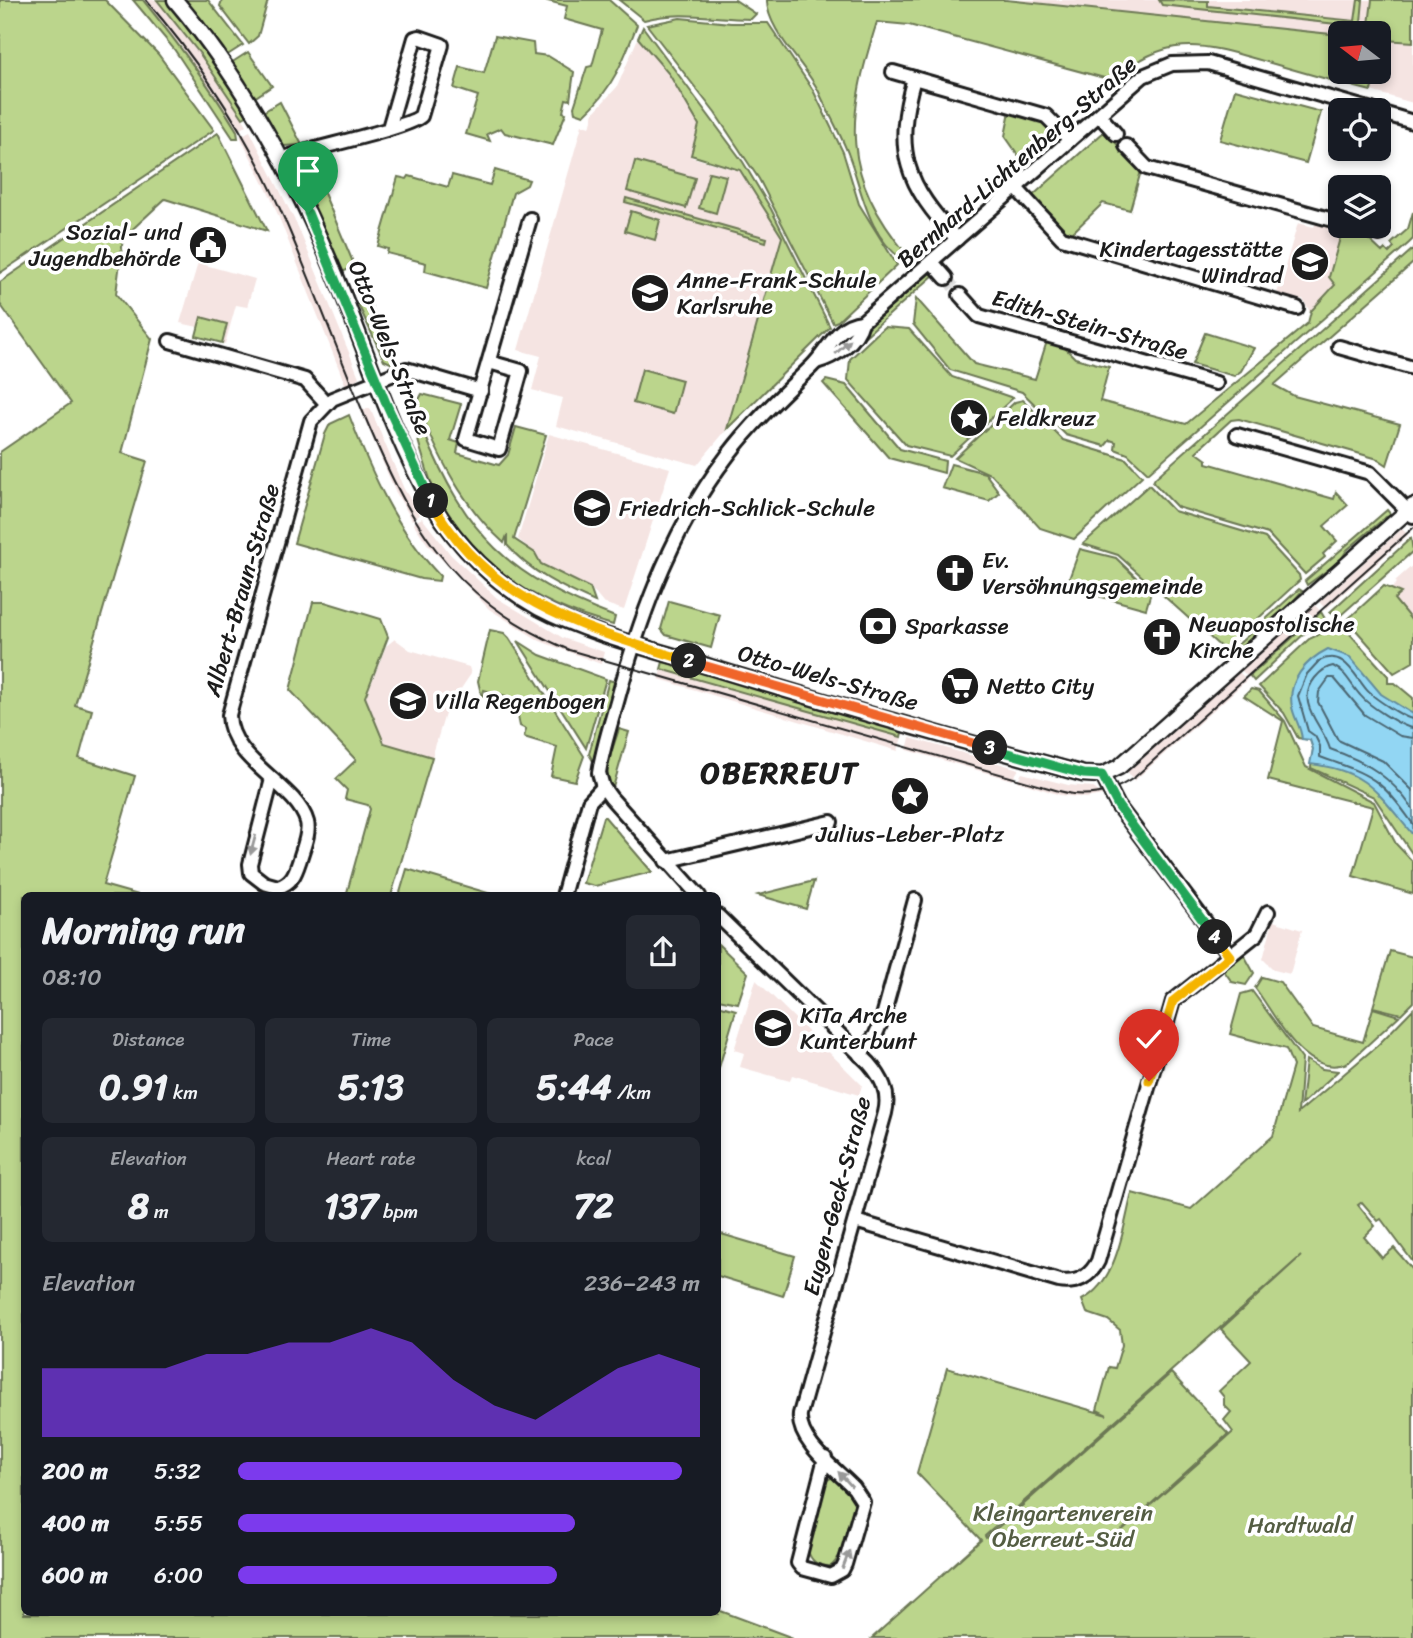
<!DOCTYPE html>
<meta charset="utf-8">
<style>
:root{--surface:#171b24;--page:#242831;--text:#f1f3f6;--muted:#9ea1a6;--accent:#7c3aed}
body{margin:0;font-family:Sriracha,sans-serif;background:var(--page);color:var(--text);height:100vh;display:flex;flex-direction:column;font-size:26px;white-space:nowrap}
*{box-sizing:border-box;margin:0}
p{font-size:23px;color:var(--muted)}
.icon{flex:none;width:38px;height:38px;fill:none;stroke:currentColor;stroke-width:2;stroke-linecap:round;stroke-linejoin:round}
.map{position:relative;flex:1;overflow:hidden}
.details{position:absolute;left:21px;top:892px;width:700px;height:724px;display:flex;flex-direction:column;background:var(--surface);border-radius:10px;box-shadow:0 4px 10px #0003}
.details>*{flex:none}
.needle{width:46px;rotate:286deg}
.fabs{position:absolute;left:1328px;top:21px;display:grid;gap:14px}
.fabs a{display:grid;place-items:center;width:63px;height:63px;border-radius:10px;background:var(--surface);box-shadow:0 4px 10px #0003;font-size:35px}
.pin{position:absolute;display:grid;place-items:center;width:60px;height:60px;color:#fff;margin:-72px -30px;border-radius:50% 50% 50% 0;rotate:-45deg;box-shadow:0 0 7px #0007}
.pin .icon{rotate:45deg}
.km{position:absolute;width:35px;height:35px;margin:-18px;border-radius:50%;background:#222;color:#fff;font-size:19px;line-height:35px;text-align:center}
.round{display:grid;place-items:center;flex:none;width:74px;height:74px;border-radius:10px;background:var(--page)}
.headline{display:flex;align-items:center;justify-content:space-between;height:119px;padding:0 21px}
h1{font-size:38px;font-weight:800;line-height:52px}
.figures{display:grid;grid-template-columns:repeat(3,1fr);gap:10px;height:119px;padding:7px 21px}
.figures div{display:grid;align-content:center;border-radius:10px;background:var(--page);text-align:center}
.figures b{font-size:35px;font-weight:800}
.figures small{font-size:19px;font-weight:400}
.figures p{font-size:19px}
.chart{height:196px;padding:14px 21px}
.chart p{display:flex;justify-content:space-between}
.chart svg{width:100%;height:126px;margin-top:7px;fill:var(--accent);opacity:.7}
ul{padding:0 21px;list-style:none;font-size:23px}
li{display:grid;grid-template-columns:112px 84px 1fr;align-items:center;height:52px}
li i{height:18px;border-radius:9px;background:var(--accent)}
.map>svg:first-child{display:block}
</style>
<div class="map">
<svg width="1413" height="1638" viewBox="0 0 1413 1638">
<rect width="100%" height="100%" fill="#fff"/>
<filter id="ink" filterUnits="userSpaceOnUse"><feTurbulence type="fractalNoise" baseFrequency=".0143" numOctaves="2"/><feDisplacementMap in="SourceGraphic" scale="14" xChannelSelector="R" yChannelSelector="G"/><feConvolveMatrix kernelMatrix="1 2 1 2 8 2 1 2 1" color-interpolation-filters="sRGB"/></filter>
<g filter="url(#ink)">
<g fill="#f5e4e2">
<path d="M143,0H157L171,16L215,75L247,125L237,131L180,45Z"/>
<path d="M1009,0H1372L1368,33L1340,35Z"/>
<path d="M638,38L669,74L699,125L691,157L740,171L782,237L727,429L697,465L556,426L563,398L532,390L541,356L518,350L582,125L590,127L594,112L617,87Z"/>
<path d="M1385,39L1413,42V103L1371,91L1376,72H1379Z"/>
<path d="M250,131L298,227L359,377L352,383L345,384L272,200L240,136Z"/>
<path d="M1298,223L1314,227L1316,223L1342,231L1329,276L1335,284L1310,312L1303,299L1290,301L1276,297Z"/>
<path d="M198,263L255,279L247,307L236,305L225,344L196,336L198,327L180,323Z"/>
<path d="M370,408L404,489L420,515L412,520L395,491L361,411Z"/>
<path d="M549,434L670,468L624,610L603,603L590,587L541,564L535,553L518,539Z"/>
<path d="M422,518L451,555L497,598L563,638L604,652L601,664L540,641L489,609L428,545L413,523Z"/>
<path d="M1402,529L1408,535L1326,609L1319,602Z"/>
<path d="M1413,565V622L1394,598L1400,593L1391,589L1397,583L1395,581Z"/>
<path d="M1314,604L1321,612L1249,678L1241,670Z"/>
<path d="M395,639L410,650L469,667L471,674L456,696L451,694L432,757L384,743L366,697L386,646Z"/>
<path d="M661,669L902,737L898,751L659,679Z"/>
<path d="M1239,672L1247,680L1134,781L1127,771Z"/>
<path d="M910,738L1019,769L1012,780L907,750Z"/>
<path d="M1022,773L1068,785L1092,787L1103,795L1086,798L1060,795L1017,781Z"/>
<path d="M1273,921L1302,930L1290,974L1274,970L1263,959Z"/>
<path d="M756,980L862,1085L859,1095L792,1075L790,1081L740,1067L744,1053L734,1050Z"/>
</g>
<g fill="#bbd58c" stroke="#6c7854" stroke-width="2" fill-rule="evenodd">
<path d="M0,0H105L158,54L214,130L0,273Z"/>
<path d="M133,0H143C177,42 209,84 237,131L238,138H233L174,49Z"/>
<path d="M157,0H167L180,16L250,114L243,118L200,54Z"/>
<path d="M184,0H208L243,45L226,56Z"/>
<path d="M222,0H268L258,36L249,44L220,6Z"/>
<path d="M544,0H609L637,25C624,59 612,90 584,115L575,112L574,107L587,67L592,66L602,30L564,19L567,6Z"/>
<path d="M619,0H735L756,14L751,19C712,19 683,10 644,20Z"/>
<path d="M767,0H1006L1340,35V72H1376L1371,91C1336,82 1302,72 1267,62C1197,42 1168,33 1108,83L1104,78L909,25L877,22C846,119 840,174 908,256L902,259C868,236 862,190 849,156C841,134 828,113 819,92C806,65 766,29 767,0Z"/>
<path d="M1159,0L1208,1V6L1355,21L1358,0H1363L1361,22L1355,26L1162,5Z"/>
<path d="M1372,0H1413V42L1385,40L1379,62V33H1368Z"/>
<path d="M680,18L731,23H768L813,90L843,152L859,204L897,265L838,321L833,323L759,179L715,113L647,25Z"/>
<path d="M643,27L743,162L771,209L830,327L727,429L782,237L740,170L691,155L699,125L669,74L638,38Z"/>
<path d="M495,36L533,43L534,54L548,56L574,72L570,100L566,99L563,112L566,113L553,145L505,133L501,128L487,134L490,141L466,134L478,96L454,88L460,67L484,73Z"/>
<path d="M248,52L272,86L254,98L231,63Z"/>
<path d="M1235,89L1321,112L1306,163L1220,140Z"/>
<path d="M280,102L302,145L283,146L263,112Z"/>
<path d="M1010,111L1045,121L1054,131L1021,159L1005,136Z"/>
<path d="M1105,131L1141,171L1130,210L1103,203L1068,237L1030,198Z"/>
<path d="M218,133L267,231L165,199L123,238L116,294L152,339L122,453L147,461L75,705L92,710L79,758L135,776L103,885L142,896H24V1614H718V1610L793,1638H0V452L71,403L0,304V282Z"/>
<path d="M308,155L355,267L342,272L294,170L300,157Z"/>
<path d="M635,161L695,178L686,208L627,191Z"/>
<path d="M495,170L529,180L527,185L513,193L486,288L425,271L426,263L387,253L388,249L378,246L398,177L407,179L409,176L448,187L452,175L490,185Z"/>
<path d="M709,172L726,176L716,213L699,208Z"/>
<path d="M626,198L767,238L766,242L625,202Z"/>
<path d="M631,211L660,220L655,240L625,231Z"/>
<path d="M1413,212V239L1409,243L1148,473L1128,454L1115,449L1116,442L1110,440L1105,446L1066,435L1022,392L950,370L913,324L916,298L974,364L1035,379L1047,341L1063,346L1075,358L1109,367L1100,401L1186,424L1308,323L1311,311L1335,285L1329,277L1342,231L1367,238L1382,252L1385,249L1389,253L1394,248L1391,244L1408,229Z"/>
<path d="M1413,249V263L1274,385L1294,396L1400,424L1387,465L1378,459L1239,419L1231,420L1196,452L1207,460V463L1334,499L1336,492L1348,505L1324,526L1337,541L1323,554L1325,557L1305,574L1268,534L1177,507L1153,482L1155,478Z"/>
<path d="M926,272L935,274L853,347L868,324Z"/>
<path d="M369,299L395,365L384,360L358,304Z"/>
<path d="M201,317L227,324L222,343L196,336Z"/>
<path d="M884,327L909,329L952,377L1013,398L950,456L906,445L848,380L850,359Z"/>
<path d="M1205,333L1254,348L1241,371L1234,376L1192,364Z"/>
<path d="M642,369L682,380L673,414L633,403Z"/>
<path d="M826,380L846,385L900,449L945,461L944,473L889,458L823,383Z"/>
<path d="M422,394L461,404L450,440L459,443L457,453L499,465L508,455L516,427L546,435L514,539L535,553L541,564L590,588L595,602C563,588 530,572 507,545V535L504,543C461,504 438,456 417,403Z"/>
<path d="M1023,400L1063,440L1126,459L1142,476L1074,539L1040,528L992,475L955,458L1015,402Z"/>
<path d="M349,415C371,472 397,531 440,576L439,581L421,579L294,543L325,434L330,424Z"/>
<path d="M423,430C467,537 508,576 615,617L613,625C538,605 461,562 432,485C426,468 421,451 416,433Z"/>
<path d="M951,464L985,473L999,492L989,501L942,488Z"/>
<path d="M1149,485L1174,511L1265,538L1299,575L1300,580L1224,650L1118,555L1083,544Z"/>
<path d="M1387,510L1392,516L1386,517L1347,550L1340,561L1307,585L1305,581Z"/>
<path d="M1411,538L1413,551L1341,615L1330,612Z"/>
<path d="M1080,549L1116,558L1151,592L1146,609L1066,587Z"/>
<path d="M1384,586L1401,593L1394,599L1413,622V662L1394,673L1347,620Z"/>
<path d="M1299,589L1302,591L1282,614L1231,660L1227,656L1233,649Z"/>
<path d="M669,601L720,615L711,648L666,635L661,629Z"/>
<path d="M313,602H325L381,619L388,637L365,697L384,743L432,757L391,896H346L370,809L368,805L345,799L347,790L336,779L356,760L290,690Z"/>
<path d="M1321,612L1327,622L1305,633L1254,681L1250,676Z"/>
<path d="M1341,624L1388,676V683H1395L1413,698V855L1374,797L1311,768L1313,749L1310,740L1298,738L1284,713L1259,686L1309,639Z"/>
<path d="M490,630L504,633L509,638L584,756L575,781L551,776L557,747L524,737L526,729L520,726L517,711L504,704L506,696L484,690L482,698L478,681Z"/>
<path d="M518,641L540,655L606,679L586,748Z"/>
<path d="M663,662L903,728L901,737L661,669Z"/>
<path d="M609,680L615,682L593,761L589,754Z"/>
<path d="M1251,689L1259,691L1285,721L1306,767L1374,802L1396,844L1413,862V894L1353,876L1373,807L1268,780L1283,721L1244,696Z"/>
<path d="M619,729L629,732L612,791C601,772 613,749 619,729Z"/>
<path d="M603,817H605L652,872L595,886L583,883Z"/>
<path d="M407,869L498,896H499H399Z"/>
<path d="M814,881L806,909L758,895Z"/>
<path d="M718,944L748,973L738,1003L718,999Z"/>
<path d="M1390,951L1413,957V1002L1401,1014L1373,1007Z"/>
<path d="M1243,953L1254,973L1246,985L1232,982L1222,968Z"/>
<path d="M1262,977L1280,982L1313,1028L1363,1042L1373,1008L1399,1016L1349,1062C1306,1082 1277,1017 1255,988Z"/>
<path d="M1252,991L1302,1059L1298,1113L1378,1045L1413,1009V1262L1381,1219L1378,1221L1362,1202L1358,1205L1375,1226L1364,1237L1382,1258L1394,1248L1413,1270V1638H872L981,1540L917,1473L947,1368L1107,1415L1097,1410L1109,1367L1115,1368L1122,1345L1120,1330L1108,1320L1087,1313L1082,1300C1118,1281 1123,1228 1132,1193L1191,1209L1273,1136L1293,1066L1286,1049L1230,1034L1241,994ZM1301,1256L1221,1329L1251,1361L1219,1391L1224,1397V1405L1231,1412L1224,1420L1233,1432L1118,1534L1228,1434L1171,1373L986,1538L985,1536Z"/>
<path d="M718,1005L736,1010L718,1071Z"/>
<path d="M1306,1060L1322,1069L1338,1071L1301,1105Z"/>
<path d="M718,1233L795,1256L783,1296L718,1276Z"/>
<path d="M833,1477C841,1480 854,1490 855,1500C858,1513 842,1558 831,1566C817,1567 811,1561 807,1549L825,1481Z"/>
</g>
<path fill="#92d6f3" stroke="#638c9d" stroke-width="2" d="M1328,649L1350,657L1381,694L1413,714V835C1379,795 1368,770 1310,764L1313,749L1310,740L1302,739C1301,727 1294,718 1292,707C1287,681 1306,660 1328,649Z"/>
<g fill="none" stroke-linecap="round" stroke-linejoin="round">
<g stroke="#4b6672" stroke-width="2">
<path d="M1413,719C1404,718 1372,697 1366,689C1353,673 1343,649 1319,661L1307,674L1298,696L1308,731L1315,736L1320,746V757C1371,775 1381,778 1413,824"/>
<path d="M1413,728C1401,727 1368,705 1360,695C1350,684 1347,673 1333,666C1325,667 1320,672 1315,678C1294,704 1323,725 1330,749C1367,762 1390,776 1413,809"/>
<path d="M1413,738L1400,736L1365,715L1334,678H1329L1319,692L1318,702L1338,740L1383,761L1413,791"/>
</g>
<path stroke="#ddd" stroke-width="12" stroke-dasharray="12 6" stroke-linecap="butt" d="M946,278L960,295"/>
<g stroke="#1c1c1c" stroke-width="18">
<g id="minor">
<path d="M893,72L914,78"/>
<path d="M1379,112L1413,122"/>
<path d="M1099,115L1116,134"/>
<path d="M1126,146L1147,168L1340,222"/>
<path d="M281,159C308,149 409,128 421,116L442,45L419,37L415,38L389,128"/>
<path d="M1016,188L1062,238L1297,308"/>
<path d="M1352,226L1380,234"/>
<path d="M957,239C906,185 893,151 914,78L1046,116L1070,140"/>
<path d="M932,262L946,278"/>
<path d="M960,295L979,316L1216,383"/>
<path d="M170,341L305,380L326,403"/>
<path d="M1339,347L1413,368"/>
<path d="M489,362L521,371L499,449L466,439L530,219"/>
<path d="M816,362C835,357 857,342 862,322"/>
<path d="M1237,435L1370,473L1413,516"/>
<path d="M1102,775L1118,806L1230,955"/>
<path d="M272,779L250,864L251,873L264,883L278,887C293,883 296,871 300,859C303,848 310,833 307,822C296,784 230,762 229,715L311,421L332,399L406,369L481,391"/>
<path d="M666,861L831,822"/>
<path d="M563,896L589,802L603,787"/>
<path d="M699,896L611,798L603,787L599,773C603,745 613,718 620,691C643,608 675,524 728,455C753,422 783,394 812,366C829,350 835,325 862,322L1143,76L1172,64L1208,63L1372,110"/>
<path d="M718,916L869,1063C882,1078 890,1093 885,1113L800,1414C797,1442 836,1469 854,1488L863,1502L845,1564L842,1570L831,1576L802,1568L798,1563L825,1458"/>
<path d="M860,1055L875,1036L882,1020L915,900"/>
<path d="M855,1221L1059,1281C1076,1284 1090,1277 1098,1261L1173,1001L1257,934L1268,912"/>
</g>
</g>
<g stroke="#1c1c1c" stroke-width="19">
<path id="tertiary" d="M175,0C242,79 292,171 332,267C365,345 390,431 433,505C458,547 496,584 539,608C588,634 656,650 710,667C833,705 958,740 1083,774L1102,775L1119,767L1413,506"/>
</g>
<use href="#minor" stroke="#fff" stroke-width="12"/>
<use href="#tertiary" stroke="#fff" stroke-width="14"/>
<path stroke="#1c1c1c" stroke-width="2" d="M146,0C203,66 250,138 284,218C310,278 333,339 358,400C406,517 446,597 569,650L1059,791C1087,799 1111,794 1135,777L1413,528"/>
</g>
<defs><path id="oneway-solid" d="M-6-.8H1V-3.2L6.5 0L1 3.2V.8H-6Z" transform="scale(1.75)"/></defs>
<g fill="#999">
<use href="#oneway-solid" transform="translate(843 347) rotate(-42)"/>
<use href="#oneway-solid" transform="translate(253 845) rotate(105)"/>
<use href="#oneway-solid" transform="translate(845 1479) rotate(-133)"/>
<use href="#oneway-solid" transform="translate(846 1560) rotate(-69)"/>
</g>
</g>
<g fill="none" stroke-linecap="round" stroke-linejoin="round" filter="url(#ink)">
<g stroke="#fff" stroke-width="14">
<path id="split-1" d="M308,213L386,403L431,501"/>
</g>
<g stroke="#fff" stroke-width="14">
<path id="split-2" d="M431,501C487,603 586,629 689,661"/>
</g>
<g stroke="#fff" stroke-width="14">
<path id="split-3" d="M689,661L990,748"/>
</g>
<g stroke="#fff" stroke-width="14">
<path id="split-4" d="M990,748L1083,774L1102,775L1118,806L1215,937"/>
</g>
<g stroke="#fff" stroke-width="14">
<path id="split-5" d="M1149,1081L1173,1001L1230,956L1215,937"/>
</g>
<use href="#split-1" stroke="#22a559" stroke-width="9"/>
<use href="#split-2" stroke="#f5b400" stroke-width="9"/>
<use href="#split-3" stroke="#f0652b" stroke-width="9"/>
<use href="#split-4" stroke="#22a559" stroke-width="9"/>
<use href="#split-5" stroke="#f5b400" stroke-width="9"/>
</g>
<defs>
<g id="civic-disc" transform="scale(2.0125)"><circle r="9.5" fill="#1c1c1c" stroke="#fff"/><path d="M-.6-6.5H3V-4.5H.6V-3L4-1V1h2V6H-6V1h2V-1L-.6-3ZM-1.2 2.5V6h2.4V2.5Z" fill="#fff"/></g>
<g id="school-disc" transform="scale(2.0125)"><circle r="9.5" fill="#1c1c1c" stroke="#fff"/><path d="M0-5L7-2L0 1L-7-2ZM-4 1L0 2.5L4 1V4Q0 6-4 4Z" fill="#fff"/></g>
<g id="sight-disc" transform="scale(2.0125)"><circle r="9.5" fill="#1c1c1c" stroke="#fff"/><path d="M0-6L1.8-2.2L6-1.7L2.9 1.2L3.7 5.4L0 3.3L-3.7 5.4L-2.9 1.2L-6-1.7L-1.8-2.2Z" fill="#fff"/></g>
<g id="church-disc" transform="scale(2.0125)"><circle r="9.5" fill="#1c1c1c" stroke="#fff"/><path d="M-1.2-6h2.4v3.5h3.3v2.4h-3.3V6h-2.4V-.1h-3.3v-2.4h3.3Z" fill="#fff"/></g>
<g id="bank-disc" transform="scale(2.0125)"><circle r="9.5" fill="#1c1c1c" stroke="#fff"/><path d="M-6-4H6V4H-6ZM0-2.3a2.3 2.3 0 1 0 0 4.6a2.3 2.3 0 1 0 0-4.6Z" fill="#fff"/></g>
<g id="supermarket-disc" transform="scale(2.0125)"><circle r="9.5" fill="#1c1c1c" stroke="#fff"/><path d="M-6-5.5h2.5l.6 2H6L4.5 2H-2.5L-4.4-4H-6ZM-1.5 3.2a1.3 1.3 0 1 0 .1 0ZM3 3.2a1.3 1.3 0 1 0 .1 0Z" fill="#fff"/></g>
</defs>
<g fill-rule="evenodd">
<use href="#civic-disc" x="208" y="245"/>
<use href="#school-disc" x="1310" y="262"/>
<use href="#school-disc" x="650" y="293"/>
<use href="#sight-disc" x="969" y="418"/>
<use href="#school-disc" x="592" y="508"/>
<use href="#church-disc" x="955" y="573"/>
<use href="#bank-disc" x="878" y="626"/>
<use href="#church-disc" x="1162" y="637"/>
<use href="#supermarket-disc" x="960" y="686"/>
<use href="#school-disc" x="408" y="701"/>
<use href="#sight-disc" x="910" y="796"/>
<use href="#school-disc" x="773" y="1028"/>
</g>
<g text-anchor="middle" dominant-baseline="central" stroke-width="7" stroke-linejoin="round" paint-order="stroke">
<g font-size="23" fill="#1c1c1c" stroke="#fff">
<text transform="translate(1017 162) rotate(-41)">Bernhard-Lichtenberg-Straße</text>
<text transform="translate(1090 325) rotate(16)">Edith-Stein-Straße</text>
<text transform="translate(390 348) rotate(68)">Otto-Wels-Straße</text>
<text transform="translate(242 590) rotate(-74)">Albert-Braun-Straße</text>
<text transform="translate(828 678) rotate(16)">Otto-Wels-Straße</text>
<text transform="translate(837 1196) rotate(-75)">Eugen-Geck-Straße</text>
</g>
<g font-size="23" fill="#1c1c1c" stroke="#fff" text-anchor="start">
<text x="181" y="232" text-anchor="end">Sozial- und<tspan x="181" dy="26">Jugendbehörde</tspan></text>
<text x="1283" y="249" text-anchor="end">Kindertagesstätte<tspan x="1283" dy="26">Windrad</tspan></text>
<text x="677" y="280">Anne-Frank-Schule<tspan x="677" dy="26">Karlsruhe</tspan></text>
<text x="996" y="418">Feldkreuz</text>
<text x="619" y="508">Friedrich-Schlick-Schule</text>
<text x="982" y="560">Ev.<tspan x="982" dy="26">Versöhnungsgemeinde</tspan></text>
<text x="1189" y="624">Neuapostolische<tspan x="1189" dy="26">Kirche</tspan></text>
<text x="905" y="626">Sparkasse</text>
<text x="987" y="686">Netto City</text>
<text x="435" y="701">Villa Regenbogen</text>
<text x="910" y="834" text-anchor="middle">Julius-Leber-Platz</text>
<text x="800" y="1015">KiTa Arche<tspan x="800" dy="26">Kunterbunt</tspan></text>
</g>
<g font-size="23" fill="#545d43" stroke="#fff">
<text x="1063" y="1513">Kleingartenverein<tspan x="1063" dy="26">Oberreut-Süd</tspan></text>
<text x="1300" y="1525">Hardtwald</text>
</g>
<g font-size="30" font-weight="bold" letter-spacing="2" fill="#1c1c1c" stroke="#fff">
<text x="780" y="773">OBERREUT</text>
</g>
</g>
</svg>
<div class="fabs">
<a><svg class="needle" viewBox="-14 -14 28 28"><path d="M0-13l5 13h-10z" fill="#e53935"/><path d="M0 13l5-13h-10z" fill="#9ea1a6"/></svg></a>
<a><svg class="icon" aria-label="locate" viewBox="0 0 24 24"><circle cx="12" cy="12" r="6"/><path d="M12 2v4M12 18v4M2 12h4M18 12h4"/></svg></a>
<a><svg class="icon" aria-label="layers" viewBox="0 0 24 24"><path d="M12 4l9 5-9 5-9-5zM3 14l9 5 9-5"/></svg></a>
</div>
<div class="pin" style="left:308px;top:213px;background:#1e9e55"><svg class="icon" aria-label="arrive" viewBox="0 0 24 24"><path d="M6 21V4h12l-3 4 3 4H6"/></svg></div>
<div class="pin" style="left:1149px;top:1081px;background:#d93025"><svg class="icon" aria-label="check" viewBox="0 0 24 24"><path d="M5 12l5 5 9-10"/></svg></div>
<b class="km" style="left:431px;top:501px">1</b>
<b class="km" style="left:689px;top:661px">2</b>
<b class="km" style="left:990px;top:748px">3</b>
<b class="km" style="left:1215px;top:937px">4</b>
<section class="details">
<div class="headline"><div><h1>Morning run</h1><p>08:10</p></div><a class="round"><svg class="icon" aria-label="share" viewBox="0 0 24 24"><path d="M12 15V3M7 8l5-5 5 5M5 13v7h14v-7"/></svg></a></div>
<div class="figures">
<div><p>Distance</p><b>0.91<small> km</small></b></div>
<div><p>Time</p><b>5:13</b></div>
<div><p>Pace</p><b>5:44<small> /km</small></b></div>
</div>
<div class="figures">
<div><p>Elevation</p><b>8<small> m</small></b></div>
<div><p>Heart rate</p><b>137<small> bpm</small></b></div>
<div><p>kcal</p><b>72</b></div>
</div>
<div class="chart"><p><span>Elevation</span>236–243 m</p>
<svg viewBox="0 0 160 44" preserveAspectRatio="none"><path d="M0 44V20L10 20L20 20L30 20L40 15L50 15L60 11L70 11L80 6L90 11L100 24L110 33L120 38L130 29L140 20L150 15L160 20V44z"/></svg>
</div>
<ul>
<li><b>200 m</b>5:32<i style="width:96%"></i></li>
<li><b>400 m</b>5:55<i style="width:73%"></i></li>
<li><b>600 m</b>6:00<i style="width:69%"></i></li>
</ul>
</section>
</div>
